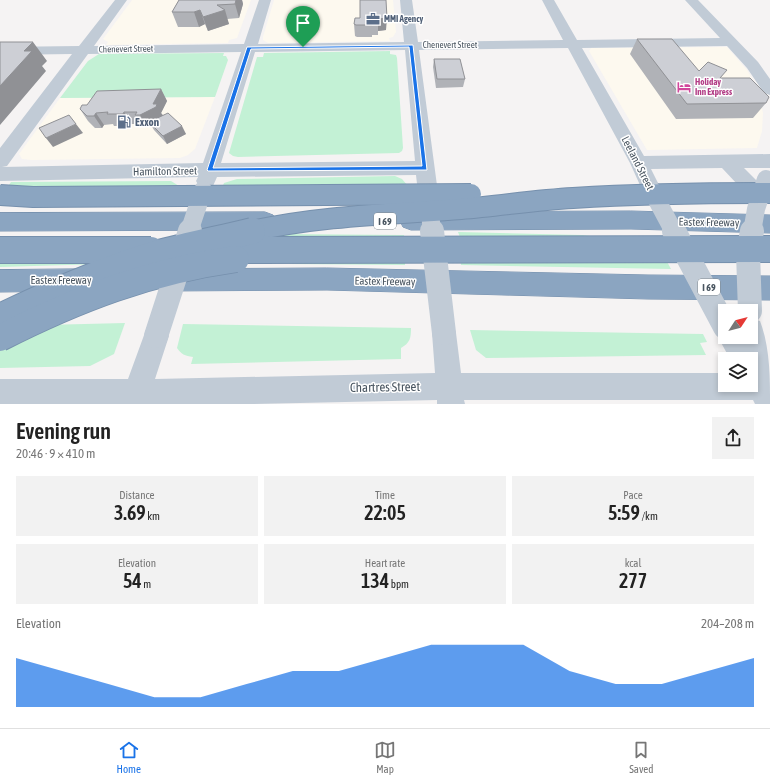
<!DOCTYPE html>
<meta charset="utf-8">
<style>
:root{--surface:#fff;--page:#f2f2f2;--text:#222;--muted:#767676;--line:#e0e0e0;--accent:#1a73e8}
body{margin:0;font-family:"Asap Condensed",sans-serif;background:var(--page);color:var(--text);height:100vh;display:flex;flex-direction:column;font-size:15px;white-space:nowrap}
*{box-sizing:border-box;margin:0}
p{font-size:13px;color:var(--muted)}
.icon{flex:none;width:22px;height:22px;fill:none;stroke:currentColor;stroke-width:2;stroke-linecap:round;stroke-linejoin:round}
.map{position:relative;height:404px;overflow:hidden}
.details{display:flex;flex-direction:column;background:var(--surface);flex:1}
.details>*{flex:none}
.needle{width:26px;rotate:54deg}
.fabs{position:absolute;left:718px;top:304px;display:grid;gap:8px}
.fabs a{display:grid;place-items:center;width:40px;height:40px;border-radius:0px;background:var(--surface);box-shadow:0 2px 6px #0003;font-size:20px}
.pin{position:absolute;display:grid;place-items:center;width:34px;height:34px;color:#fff;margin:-41px -17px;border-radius:50% 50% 50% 0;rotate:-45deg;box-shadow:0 0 4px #0007}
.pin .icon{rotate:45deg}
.round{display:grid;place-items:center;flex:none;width:42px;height:42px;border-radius:0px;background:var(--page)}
.summary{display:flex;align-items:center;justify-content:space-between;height:68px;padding:0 16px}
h1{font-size:22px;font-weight:600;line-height:30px}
.figures{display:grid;grid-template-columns:repeat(3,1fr);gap:6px;height:68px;padding:4px 16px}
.figures div{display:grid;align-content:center;border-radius:0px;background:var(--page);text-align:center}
.figures b{font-size:20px;font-weight:600}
.figures small{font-size:11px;font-weight:400}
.figures p{font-size:11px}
.chart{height:112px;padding:8px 16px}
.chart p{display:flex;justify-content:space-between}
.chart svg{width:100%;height:72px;margin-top:4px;fill:var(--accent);opacity:.7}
.tab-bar{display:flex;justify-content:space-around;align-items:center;height:56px;border-top:1px solid var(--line);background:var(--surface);font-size:11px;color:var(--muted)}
.tab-bar a{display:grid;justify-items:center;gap:2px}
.tab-bar .active{color:var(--accent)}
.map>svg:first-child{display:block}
</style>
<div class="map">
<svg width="770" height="404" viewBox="0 0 770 404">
<rect width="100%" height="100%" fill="#f5f3f3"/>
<g fill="#fdf9ef">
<path d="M132,0H251L237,38L229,40L228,43L106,45L108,42L103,39Z"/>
<path d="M274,0H393L396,32L393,37L389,38L390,41L268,43L263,40V37Z"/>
<path d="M727,47L747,70L754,82L759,95L763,113L762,131L757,148L647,150L589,51L591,48H594Z"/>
<path d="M215,97L195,149L188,155L180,158L32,160L22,159L19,154L60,98Z"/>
</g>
<g fill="#c3f1d5">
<path d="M390,51V54L396,55L397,58L403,148L402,151L399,153L238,157L233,156L229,153L257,57H263L264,53Z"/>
<path d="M224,53L223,56H226L228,60L215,97L60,98L88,61L99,54Z"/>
<path d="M395,176L402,179L408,186L222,188L224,183L237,179Z"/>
<path d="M171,181L179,186L7,188L11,182Z"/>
<path d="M458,232L582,235L635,242L461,240Z"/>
<path d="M280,234L404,235L405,241L224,243Z"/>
<path d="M405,257V265L288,264L350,259Z"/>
<path d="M460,257L665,258L671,269L461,265Z"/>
<path d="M114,259L102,264L0,267V260Z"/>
<path d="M125,323L114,354L90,366L0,368V349L44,325Z"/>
<path d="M183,324L411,328C411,338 410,343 401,348V359L191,364L193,357C185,356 181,354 177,348Z"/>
<path d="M470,330L703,334L707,342L700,343L706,355L486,358L476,350Z"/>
</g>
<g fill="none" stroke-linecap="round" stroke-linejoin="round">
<g stroke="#7690ad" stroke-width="1">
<g id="highway">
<path d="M631,211L770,215V233L631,229L411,230L403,227L400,221L403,215L411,212Z"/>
<path d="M265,212L273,215L276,221L273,227L265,230L0,231V213Z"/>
<path d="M327,268L648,275L770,276V300L648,299L327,290L165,291L156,288L152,280L156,272L165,269Z"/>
<path d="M77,269L86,272L90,280L86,288L77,291L0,292V270Z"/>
</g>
</g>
<g fill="#c1cbd6" fill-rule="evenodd">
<path d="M115,0H127L94,46L244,44L259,0H271L258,44L404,42L400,0H412L418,42L563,40L542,0H554L577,40L720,38L685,0H698L758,62L770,79V95L764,93L747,68L727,46L582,48L644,156L770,154V168H744L767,191L770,196L767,201L760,204L753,201L722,168L651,169L661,189L658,194L651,196L644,194L630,163L568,48L419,50L438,193L435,198L428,201L421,198L418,193L416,175L217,177L213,186L206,188L199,186L196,181L198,177L0,181V148L72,54L0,55V47L79,46ZM405,50L415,161L221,163L255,52ZM241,52L203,163L2,167L7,166L88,54Z"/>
<path d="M751,318L760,321C770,347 770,377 770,404H755L753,400H464L465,404H437V400L253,404H0V379H128L147,327L156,324L165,327L169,336L155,379L435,373L432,333L435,324L444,321L453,324L456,333L461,373H725V385H751V359H730L718,337L722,328L725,327V337H751Z"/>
</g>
<use href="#highway" fill="#8ba5c1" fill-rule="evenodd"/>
<g stroke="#7690ad" stroke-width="22" stroke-linecap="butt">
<g id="highway-bridge-far1">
<path d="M0,195L33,197L471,194"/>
<path d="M248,232C315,216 392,214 461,209C499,206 536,200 573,198C638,194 704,193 770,193"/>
</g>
</g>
<g stroke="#7690ad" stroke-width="28" stroke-linecap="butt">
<g id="highway-bridge">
<path d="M0,250H151"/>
<path d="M211,250L770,249"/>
<path d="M0,317C50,293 103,270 156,254C188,245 220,239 252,231"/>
<path d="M0,338C77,299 150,271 236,259"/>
</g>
</g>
<g stroke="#c1cbd6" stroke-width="18">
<path d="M651,189L674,232"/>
<path d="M428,194L432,232"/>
<path d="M189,232L203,190"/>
<path d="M752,232L756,209L766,179"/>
</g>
<g stroke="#c1cbd6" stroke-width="24">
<path d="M432,231L444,333"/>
<path d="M674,231L725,327"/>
<path d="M750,311L748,253L752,231"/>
<path d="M156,336L190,231"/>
</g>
<use href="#highway-bridge-far1" stroke="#8ba5c1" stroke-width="20"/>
<use href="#highway-bridge" stroke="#8ba5c1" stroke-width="26"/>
</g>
<g fill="#b0b2b7">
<path d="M179,0H242L243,4L239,18L227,19L229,24L208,31L205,24L199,27H178L172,12Z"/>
<path d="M360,0L386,30L378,31V35H372V37H357L355,36L354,24L360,18Z"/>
<path d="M637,39L699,71L721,78L766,103L753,118L676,119L630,54Z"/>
<path d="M434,59L465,79L463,87L436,88L433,67Z"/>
<path d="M161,89L167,101L161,113L163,115L186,134L167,144L154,130L151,125L147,127H142L140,124H131L130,126H114L113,124L104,125L102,128H95L88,121L80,109L87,105Z"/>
</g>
<g fill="#909195">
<path d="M236,0H242L243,4L239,18L235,4Z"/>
<path d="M200,10L205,24L199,27L194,12Z"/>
<path d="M225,10L229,24L208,31L203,17Z"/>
<path d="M387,18L386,30L378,31V19Z"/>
<path d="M33,42L47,61L42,66L46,71L0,125V86L24,51Z"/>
<path d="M161,89L167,101L161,113L163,116L149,122L151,125L147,127L140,115L153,104Z"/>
<path d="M124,112L131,124L130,126L123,114Z"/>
<path d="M96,113L104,125L102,128L94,116Z"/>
<path d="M76,124L83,133L53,147L46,138Z"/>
<path d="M182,126L186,134L167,144L163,136Z"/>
</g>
<g fill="#cdcfd5" stroke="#909195">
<path d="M179,0H236L235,4L217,5L225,10L203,17L200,10L194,12H172Z"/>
<path d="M360,0H386L387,18L378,19V23H372V25H356L354,24L355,18H360Z"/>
<path d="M637,39H672L699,71L708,62L727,70L720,78H750L769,97L766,103L687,104Z"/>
<path d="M0,42H33L24,51H32L0,86Z"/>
<path d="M434,59H460L465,79H437Z"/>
<path d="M161,89L153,104H157L156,107L140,115H135L137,112H124L123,114H107L108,112L96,113L94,116H87L80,109L82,105H87L97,91Z"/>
<path d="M168,113L182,126L163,136L149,122Z"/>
<path d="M69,115L76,124L46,138L39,128Z"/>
</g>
<path fill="#1a73e8" stroke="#fff" fill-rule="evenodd" d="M413,45L427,170L208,171L207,170L247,47ZM409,47L422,166L213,168L251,49Z"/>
<defs>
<g id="office-bare" transform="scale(1.08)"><path d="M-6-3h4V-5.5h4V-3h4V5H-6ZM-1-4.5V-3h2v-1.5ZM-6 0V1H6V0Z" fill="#5c6f8a" stroke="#fff" stroke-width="2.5" paint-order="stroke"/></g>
<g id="hotel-bare" transform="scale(1.08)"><path d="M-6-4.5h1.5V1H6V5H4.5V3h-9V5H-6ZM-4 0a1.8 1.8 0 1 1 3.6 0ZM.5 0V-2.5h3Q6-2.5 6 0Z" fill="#d1479c" stroke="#fff" stroke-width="2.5" paint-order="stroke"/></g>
<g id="fuel-bare" transform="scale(1.08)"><path d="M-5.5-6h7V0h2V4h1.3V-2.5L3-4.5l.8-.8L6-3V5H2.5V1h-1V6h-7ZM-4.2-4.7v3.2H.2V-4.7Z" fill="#5c6f8a" stroke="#fff" stroke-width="2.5" paint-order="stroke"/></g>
</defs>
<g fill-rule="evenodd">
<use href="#office-bare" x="373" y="19"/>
<use href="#hotel-bare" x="684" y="87"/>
<use href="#fuel-bare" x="124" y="122"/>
</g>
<g text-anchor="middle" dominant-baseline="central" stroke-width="3" stroke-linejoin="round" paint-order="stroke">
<g font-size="9" font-weight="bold" fill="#4e5e75" stroke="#fff" text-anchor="start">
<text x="384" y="19">MMI Agency</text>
</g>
<g font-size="9" fill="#4a5661" stroke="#fff">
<text x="450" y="45">Chenevert Street</text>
<text transform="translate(126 49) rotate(-1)">Chenevert Street</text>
</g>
<g font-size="9" font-weight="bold" fill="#b23c85" stroke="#fff" text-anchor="start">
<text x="695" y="82">Holiday<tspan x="695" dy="10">Inn Express</tspan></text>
</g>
<g fill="#fff" stroke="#808990" stroke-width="1">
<rect x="374" y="213" width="22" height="16" rx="3"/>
<rect x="698" y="279" width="22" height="16" rx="3"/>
</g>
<g font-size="10" font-weight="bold" fill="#4a5661">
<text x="385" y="221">I 69</text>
<text x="709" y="287">I 69</text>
</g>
<g font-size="11" font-weight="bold" fill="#4e5e75" stroke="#fff" text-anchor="start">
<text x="135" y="122">Exxon</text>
</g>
<g font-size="11" fill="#4a5661" stroke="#fff">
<text transform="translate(638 163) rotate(63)">Leeland Street</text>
<text transform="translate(165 171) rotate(-1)">Hamilton Street</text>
<text transform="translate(709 222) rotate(1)">Eastex Freeway</text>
<text x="61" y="280">Eastex Freeway</text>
<text transform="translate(385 281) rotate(1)">Eastex Freeway</text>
</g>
<g font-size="13" fill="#4a5661" stroke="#fff">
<text transform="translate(385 387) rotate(-1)">Chartres Street</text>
</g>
</g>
</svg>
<div class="fabs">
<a><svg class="needle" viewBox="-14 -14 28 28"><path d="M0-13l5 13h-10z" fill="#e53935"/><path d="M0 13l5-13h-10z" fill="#767676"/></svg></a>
<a><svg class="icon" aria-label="layers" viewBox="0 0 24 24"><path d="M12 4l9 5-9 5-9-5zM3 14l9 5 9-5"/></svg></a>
</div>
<div class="pin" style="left:303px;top:47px;background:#1e9e55"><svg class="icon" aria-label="arrive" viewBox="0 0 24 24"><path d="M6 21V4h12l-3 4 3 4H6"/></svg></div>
</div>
<section class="details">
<div class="summary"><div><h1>Evening run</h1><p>20:46 · 9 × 410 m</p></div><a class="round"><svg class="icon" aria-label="share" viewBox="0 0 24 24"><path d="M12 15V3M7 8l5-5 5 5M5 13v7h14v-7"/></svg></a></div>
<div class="figures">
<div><p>Distance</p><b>3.69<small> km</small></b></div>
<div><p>Time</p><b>22:05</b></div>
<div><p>Pace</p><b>5:59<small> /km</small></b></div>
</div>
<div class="figures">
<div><p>Elevation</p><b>54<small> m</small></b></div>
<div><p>Heart rate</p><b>134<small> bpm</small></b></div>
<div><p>kcal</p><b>277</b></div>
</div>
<div class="chart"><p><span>Elevation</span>204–208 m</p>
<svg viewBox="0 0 160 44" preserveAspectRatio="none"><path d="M0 44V14L10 22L20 30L30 38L40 38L50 30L60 22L70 22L80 14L90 6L100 6L110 6L120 22L130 30L140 30L150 22L160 14V44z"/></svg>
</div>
</section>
<nav class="tab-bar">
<a class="active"><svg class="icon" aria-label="home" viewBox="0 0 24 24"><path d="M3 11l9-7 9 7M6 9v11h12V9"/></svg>Home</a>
<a><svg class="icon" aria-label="map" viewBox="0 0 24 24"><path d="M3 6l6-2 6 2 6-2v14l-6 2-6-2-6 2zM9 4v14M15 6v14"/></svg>Map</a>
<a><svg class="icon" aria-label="saved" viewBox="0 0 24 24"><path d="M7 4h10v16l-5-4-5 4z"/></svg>Saved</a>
</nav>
